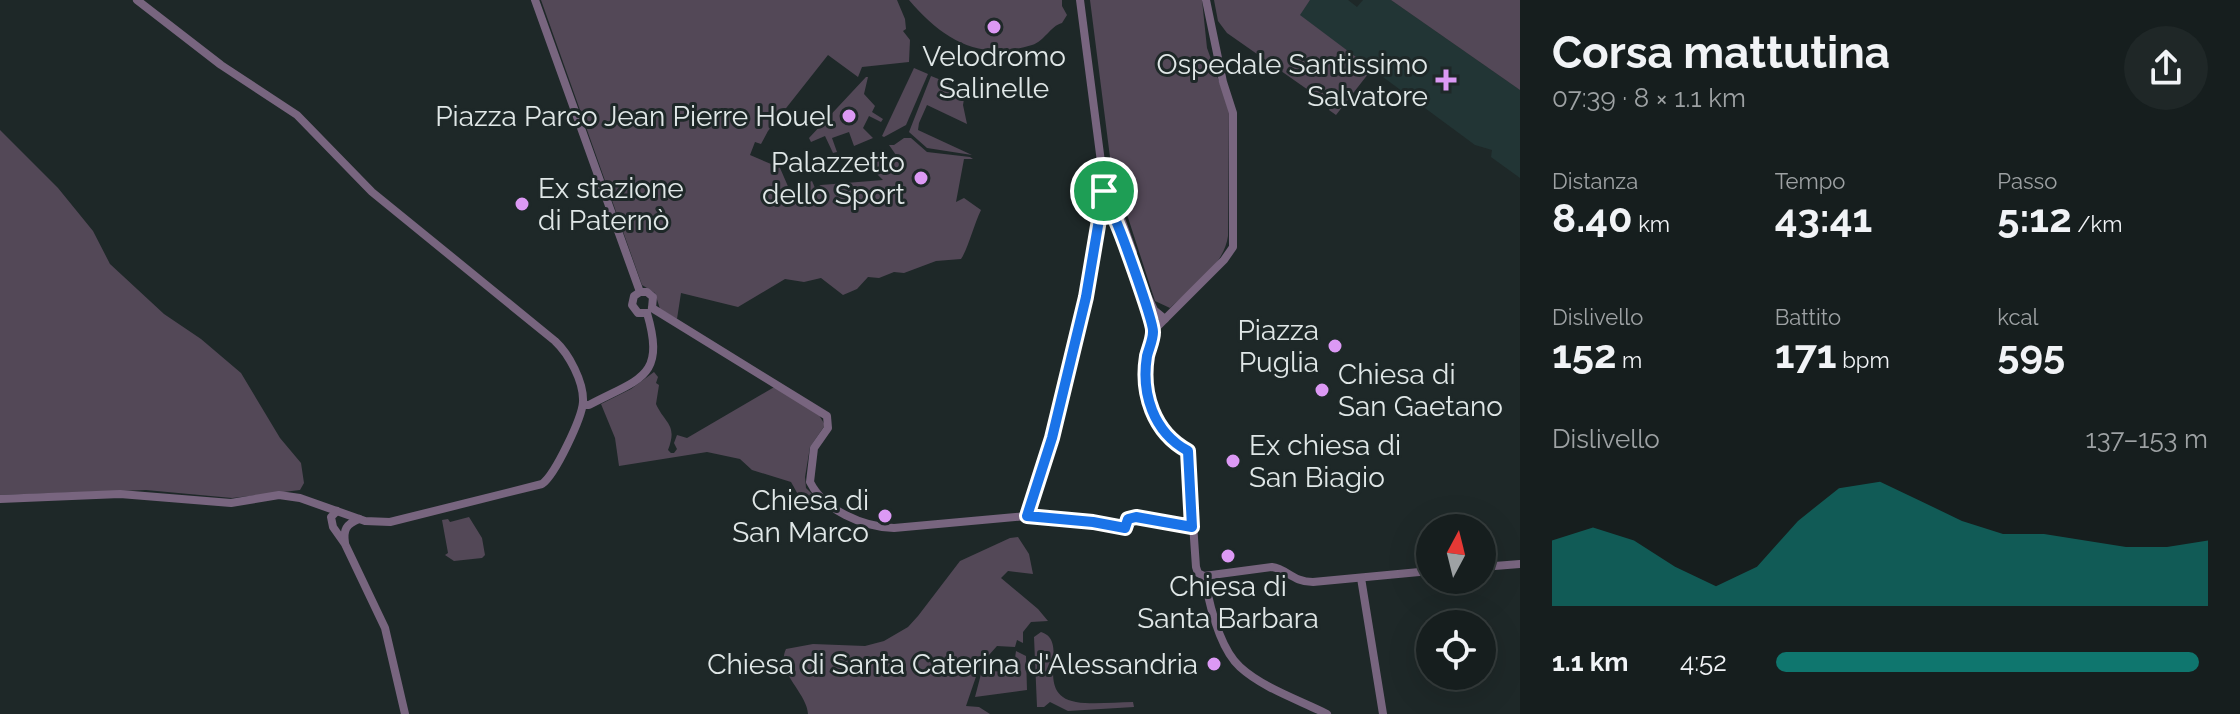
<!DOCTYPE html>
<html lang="it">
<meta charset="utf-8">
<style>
:root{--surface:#161e1e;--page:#1f2727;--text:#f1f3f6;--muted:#9ea2a4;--line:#353c3c;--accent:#0f766e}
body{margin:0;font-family:Raleway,sans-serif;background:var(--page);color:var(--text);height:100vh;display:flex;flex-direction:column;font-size:30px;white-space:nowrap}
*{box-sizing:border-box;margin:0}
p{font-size:26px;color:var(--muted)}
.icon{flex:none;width:44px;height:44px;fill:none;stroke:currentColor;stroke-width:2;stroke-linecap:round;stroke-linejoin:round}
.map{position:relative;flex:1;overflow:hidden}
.panel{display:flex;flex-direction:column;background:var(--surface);width:720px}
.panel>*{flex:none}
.needle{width:52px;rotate:7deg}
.buttons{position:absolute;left:1416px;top:514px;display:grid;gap:16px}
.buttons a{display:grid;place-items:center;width:80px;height:80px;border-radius:50%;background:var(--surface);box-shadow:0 8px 32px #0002,0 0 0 2px var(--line);font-size:40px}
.pin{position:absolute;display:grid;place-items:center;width:68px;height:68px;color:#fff;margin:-34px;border:4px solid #fff;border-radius:50%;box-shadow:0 2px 8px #0007}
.round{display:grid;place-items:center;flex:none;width:84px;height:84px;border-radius:42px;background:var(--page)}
.overview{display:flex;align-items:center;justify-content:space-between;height:136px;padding:0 32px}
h1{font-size:44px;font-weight:700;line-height:60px}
.stats{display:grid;grid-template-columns:repeat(3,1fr);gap:12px;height:136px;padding:8px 32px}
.stats div{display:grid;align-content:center}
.stats b{font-size:40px;font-weight:700}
.stats small{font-size:22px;font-weight:400}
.stats p{font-size:22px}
.chart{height:224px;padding:16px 32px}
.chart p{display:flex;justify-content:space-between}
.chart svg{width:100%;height:144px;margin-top:8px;fill:var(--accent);opacity:.7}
ul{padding:0 32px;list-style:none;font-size:26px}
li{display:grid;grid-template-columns:128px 96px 1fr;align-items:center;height:60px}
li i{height:20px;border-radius:10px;background:var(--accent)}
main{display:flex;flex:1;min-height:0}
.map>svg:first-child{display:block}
</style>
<main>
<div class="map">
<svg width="1520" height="714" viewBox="0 0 1520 714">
<rect width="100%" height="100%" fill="#1e2828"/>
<path fill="#223535" d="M1310,0H1348L1357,7L1363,0H1391L1520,90V178L1491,157L1492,150L1475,145L1299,15Z"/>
<g fill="#534857">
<path d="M541,0H897L905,19L906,29L903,31L910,40L909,62L862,67L858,77L828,55L768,131L761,144L755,142L750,155L771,164L777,161L790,191L812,181L815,188L821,185L883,180L868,165L896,155L889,145H894L904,138H911L927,152L970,157L973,159H964L956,202L964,198L981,210C974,224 968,249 961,259L936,261L904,273L894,272L879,278L868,277L857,289L843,295L821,278L804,282L785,279L738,307L681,293L677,319L660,309L655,293L642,285Z"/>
<path d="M909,0H1062V6L1067,15L1062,23C1050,26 1045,41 1032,45C979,62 942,39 909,0Z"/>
<path d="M1090,0H1202L1207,48L1229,109L1228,236C1224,266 1191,288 1170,308L1155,301L1111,165Z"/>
<path d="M1214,0H1310L1300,15L1372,69L1336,115L1329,110L1331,106L1227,33L1218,21Z"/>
<path d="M1391,0H1520V90Z"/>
<path d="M914,68L928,74L906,125L884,137L882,136Z"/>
<path d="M931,76L941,80L939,86L943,87L945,82L965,93L963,105L967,124L927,105L919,123L918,130L972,155L927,148L909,132Z"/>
<path d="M866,77H868L864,94L875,106L872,112L883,119L881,122L869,116L863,128L873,138L854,146L849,132L832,138L837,152L833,153L825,136L811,142L809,138Z"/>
<path d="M0,130L58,188L93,231L110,264L164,314L201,339L241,373L280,438L301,463L304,483L300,490L232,498L146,490L0,495Z"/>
<path d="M654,372L658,377L656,383L659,385L656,404C665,424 678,424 668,450L671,453H674L677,449L674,443L677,435L687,438L776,386L819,415L825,425L810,447L805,477L806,488L828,510L801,500L791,482L752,470L740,459L707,452L619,466L615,438L601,404L631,389Z"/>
<path d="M469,517L482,538L485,555L482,558L454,561L445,555L448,553L442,520L448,519L450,522Z"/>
<path d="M1018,537L1029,554L1033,574L1008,571L1001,578L1038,609L1048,621L1031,622L1023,632V643L1017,640L1015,647L997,646L980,665L966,706L979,707L990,714H808C807,692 775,672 786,649L813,644L865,646L884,641L908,627L918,616L960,561L1010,538Z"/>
<path d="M1041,632C1071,641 1032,694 1076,702C1093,705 1115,702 1133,702L1134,707L1068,711L1050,702L1044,707H1037L1034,637Z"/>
<path d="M1016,651L1026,656L1027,690L975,697L981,674H987L988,671L1013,672Z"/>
</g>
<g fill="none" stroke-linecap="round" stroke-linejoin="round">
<g stroke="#78657f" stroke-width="8">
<path d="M535,0L640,292"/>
<path d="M1080,0L1104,185V205L1114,215L1154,330"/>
<path d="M1206,0L1223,82L1233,113V247L1224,260L1154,330L1148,355L1145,383L1149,402L1171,439L1188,451L1196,567L1198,573L1204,576C1209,603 1219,648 1240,667C1263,688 1299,700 1327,714"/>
<path d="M1106,171L1111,190"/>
<path d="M1115,202L1133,252"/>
<path d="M640,292L634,296L632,305L638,313H647"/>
<path d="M640,292H647L653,297L652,308"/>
<path d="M1147,295L1154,310L1165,319"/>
<path d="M652,308L827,416L828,428L814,448L810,482C824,510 863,527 894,528L1027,516L1093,522L1125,528L1128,519L1136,517L1192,527"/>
<path d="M583,405H589C640,378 666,378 647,313"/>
<path d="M0,499L120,494L231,503L279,495L300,498L365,521L390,522L542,484C555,475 582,418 583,402C584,382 569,354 555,341L372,192L297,115L221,65L137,0"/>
<path d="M337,511L331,517L333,527L345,544L385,628L405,714"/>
<path d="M1027,516C1060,413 1085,309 1102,202"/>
<path d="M345,543C343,530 346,524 359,519"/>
<path d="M1482,567L1520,564"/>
<path d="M1204,576L1272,567C1287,569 1293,582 1313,582L1430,571"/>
<path d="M1361,578L1383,714"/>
</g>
</g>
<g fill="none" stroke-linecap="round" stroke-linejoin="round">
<g stroke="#fff" stroke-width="16">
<path id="route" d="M1108,189L1115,197L1114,208L1111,211C1118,221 1154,323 1153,332C1153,340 1149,348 1147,356C1141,393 1153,432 1188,451L1192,527L1136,517L1128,519L1125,528L1093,522L1027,516L1052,438L1086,297L1103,196Z"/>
</g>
<use href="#route" stroke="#1a73e8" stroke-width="10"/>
</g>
<g fill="#dc99f4" stroke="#1e2828" stroke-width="3">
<circle cx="994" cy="27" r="8"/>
<path d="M1442 68h8v8h8v8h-8v8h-8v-8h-8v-8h8z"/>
<circle cx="849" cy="116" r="8"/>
<circle cx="921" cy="178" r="8"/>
<circle cx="522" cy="204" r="8"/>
<circle cx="1335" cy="346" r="8"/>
<circle cx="1322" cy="390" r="8"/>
<circle cx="1233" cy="461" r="8"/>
<circle cx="885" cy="516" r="8"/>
<circle cx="1228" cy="556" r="8"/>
<circle cx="1214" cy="664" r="8"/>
</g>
<g text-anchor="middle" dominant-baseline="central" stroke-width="6" stroke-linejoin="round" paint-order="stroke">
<g font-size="28" fill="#e0e7e7" stroke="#1e2828" text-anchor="end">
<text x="994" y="56" text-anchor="middle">Velodromo<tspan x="994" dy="32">Salinelle</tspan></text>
<text x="1428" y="64">Ospedale Santissimo<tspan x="1428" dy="32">Salvatore</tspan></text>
<text x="833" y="116">Piazza Parco Jean Pierre Houel</text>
<text x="905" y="162">Palazzetto<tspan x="905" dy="32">dello Sport</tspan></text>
<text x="538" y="188" text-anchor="start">Ex stazione<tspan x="538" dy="32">di Paternò</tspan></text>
<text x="1319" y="330">Piazza<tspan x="1319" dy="32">Puglia</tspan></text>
<text x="1338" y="374" text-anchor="start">Chiesa di<tspan x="1338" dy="32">San Gaetano</tspan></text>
<text x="1249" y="445" text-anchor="start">Ex chiesa di<tspan x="1249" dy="32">San Biagio</tspan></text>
<text x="869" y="500">Chiesa di<tspan x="869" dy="32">San Marco</tspan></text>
<text x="1228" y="586" text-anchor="middle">Chiesa di<tspan x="1228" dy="32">Santa Barbara</tspan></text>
<text x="1198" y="664">Chiesa di Santa Caterina d'Alessandria</text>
</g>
</g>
</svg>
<div class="buttons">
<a><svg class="needle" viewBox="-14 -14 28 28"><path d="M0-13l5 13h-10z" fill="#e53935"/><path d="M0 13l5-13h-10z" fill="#9ea2a4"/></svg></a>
<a><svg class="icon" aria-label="locate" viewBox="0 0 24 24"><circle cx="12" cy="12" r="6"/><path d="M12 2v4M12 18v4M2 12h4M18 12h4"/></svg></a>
</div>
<div class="pin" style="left:1104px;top:191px;background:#1e9e55"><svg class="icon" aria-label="arrive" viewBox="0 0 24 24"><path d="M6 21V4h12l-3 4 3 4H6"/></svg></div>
</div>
<section class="panel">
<div class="overview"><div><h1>Corsa mattutina</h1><p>07:39 · 8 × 1.1 km</p></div><a class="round"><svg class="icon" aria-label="share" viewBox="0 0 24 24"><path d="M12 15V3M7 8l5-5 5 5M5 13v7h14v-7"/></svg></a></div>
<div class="stats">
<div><p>Distanza</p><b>8.40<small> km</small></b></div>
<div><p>Tempo</p><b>43:41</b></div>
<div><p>Passo</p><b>5:12<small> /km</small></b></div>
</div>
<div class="stats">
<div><p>Dislivello</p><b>152<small> m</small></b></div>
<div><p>Battito</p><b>171<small> bpm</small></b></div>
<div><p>kcal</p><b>595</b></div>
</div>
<div class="chart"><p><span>Dislivello</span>137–153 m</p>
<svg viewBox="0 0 160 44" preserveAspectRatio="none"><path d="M0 44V24L10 20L20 24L30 32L40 38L50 32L60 18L70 8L80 6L90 12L100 18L110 22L120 22L130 24L140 26L150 26L160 24V44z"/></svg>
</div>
<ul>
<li><b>1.1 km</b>4:52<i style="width:98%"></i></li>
</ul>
</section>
</main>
